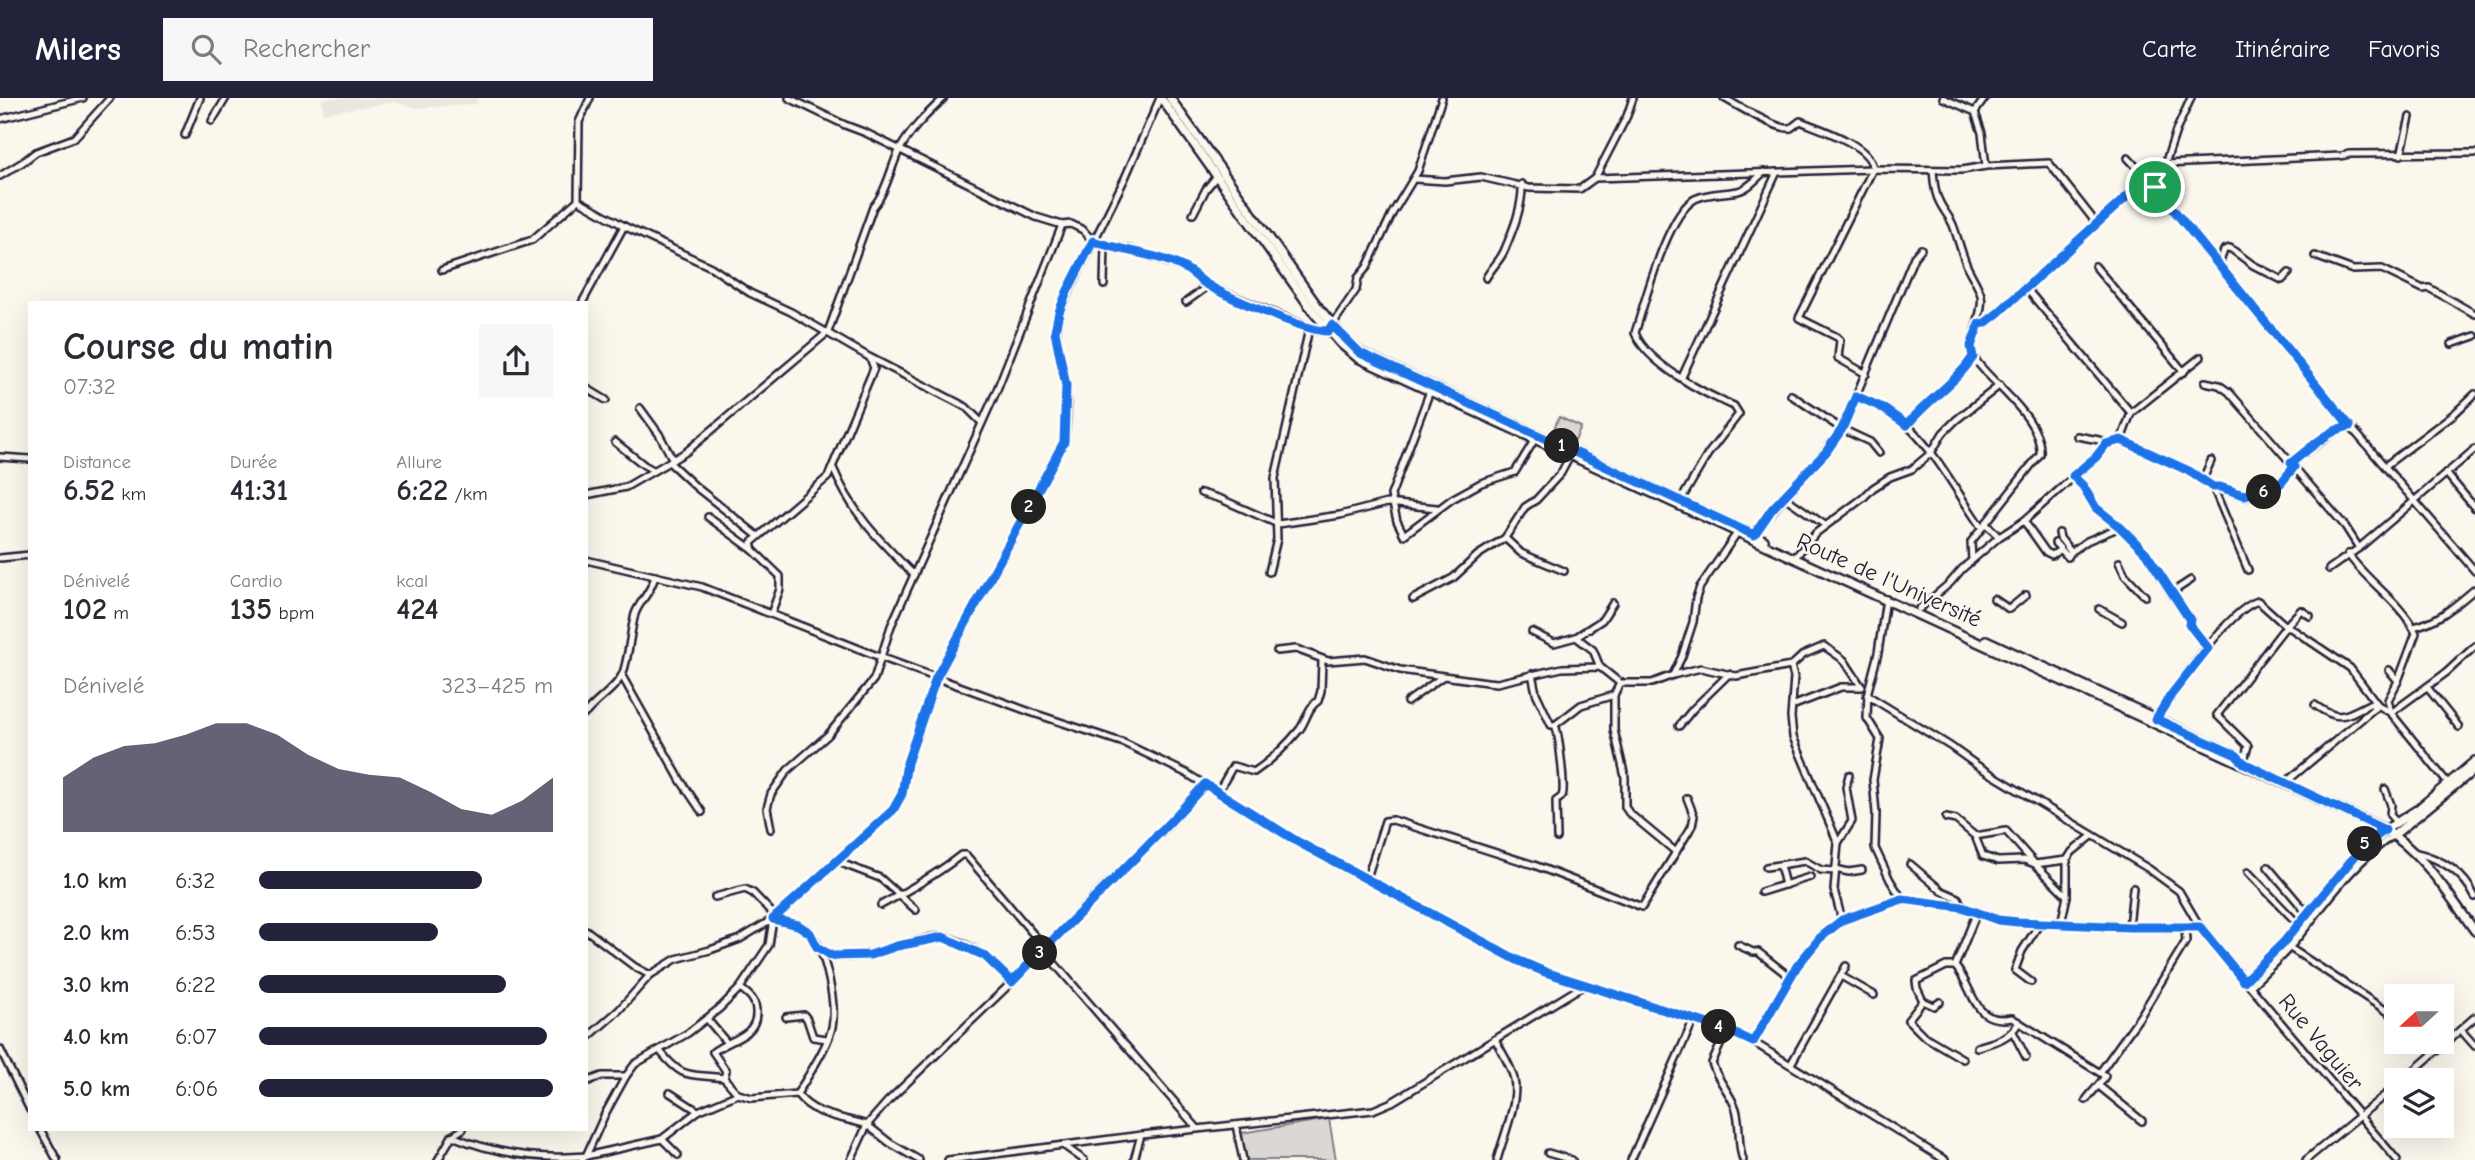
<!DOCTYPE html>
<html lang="fr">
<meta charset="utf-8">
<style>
:root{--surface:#fff;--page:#f7f7f7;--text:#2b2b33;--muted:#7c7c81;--accent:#22223b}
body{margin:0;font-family:"Comic Neue",sans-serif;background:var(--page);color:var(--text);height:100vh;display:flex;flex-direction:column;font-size:26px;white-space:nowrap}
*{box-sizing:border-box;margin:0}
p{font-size:23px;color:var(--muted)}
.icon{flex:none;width:38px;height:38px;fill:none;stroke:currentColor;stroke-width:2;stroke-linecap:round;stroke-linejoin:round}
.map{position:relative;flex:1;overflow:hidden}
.sheet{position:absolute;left:28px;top:203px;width:560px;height:830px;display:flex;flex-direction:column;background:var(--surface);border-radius:0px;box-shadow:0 7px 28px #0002}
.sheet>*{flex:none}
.needle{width:46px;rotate:249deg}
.controls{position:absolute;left:2384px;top:886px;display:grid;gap:14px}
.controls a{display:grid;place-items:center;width:70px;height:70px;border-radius:0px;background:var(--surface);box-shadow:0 7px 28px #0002;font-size:35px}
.pin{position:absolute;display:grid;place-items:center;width:60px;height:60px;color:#fff;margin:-30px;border:4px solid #fff;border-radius:50%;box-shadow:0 2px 7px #0007}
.km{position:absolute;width:35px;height:35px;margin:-18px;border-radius:50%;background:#222;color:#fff;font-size:19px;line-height:35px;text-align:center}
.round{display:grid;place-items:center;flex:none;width:74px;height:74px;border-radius:0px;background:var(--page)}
.summary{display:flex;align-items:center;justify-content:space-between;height:119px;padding:0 35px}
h1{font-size:38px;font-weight:700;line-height:52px}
.stats{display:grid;grid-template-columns:repeat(3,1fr);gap:10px;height:119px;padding:7px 35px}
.stats div{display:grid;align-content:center}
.stats b{font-size:30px;font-weight:700}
.stats small{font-size:19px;font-weight:400}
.stats p{font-size:19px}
.chart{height:196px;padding:14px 35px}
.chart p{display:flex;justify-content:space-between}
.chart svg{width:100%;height:126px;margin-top:7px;fill:var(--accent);opacity:.7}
ul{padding:0 35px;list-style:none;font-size:23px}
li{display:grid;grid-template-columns:112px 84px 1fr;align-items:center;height:52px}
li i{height:18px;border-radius:9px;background:var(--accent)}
header{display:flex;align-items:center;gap:42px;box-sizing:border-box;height:98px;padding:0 35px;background:var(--accent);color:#fff}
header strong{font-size:33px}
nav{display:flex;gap:38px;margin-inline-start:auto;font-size:24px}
.search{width:490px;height:63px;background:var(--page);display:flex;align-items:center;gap:18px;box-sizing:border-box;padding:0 24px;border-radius:0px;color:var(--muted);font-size:26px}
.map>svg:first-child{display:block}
</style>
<header>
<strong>Milers</strong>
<div class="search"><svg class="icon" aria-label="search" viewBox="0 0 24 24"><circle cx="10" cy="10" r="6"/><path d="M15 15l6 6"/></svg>Rechercher</div>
<nav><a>Carte</a><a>Itinéraire</a><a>Favoris</a></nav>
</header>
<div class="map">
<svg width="2475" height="1062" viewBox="0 0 2475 1062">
<rect width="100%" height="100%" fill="#fbf7ec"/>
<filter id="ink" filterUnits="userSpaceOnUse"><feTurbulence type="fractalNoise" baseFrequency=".0143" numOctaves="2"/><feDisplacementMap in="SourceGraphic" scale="14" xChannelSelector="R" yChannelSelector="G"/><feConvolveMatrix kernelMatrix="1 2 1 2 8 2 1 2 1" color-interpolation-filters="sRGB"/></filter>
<g filter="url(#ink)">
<path fill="#ebe7df" d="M322,0H477L478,6L417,10L394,4L323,15Z"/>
<g fill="#dbd8d3" stroke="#7e7d87" stroke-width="2">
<path d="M1559,319L1581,329L1575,343L1553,333Z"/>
<path d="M1329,1021L1336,1062H1246L1241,1035Z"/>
</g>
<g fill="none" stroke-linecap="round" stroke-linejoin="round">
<g stroke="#22223b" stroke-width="10">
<g id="minor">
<path d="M789,0L845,27L866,35L1036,119L1062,127L1071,126L1083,132L1093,143L1109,149L1129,151L1176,167L1187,172L1208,188L1318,233H1328L1356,192L1358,180L1367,169L1392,116L1418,73L1442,0"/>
<path d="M1633,0L1627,18L1595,80L1873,71L1962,72L1986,68L2049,65L2093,121L2099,124"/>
<path d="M1724,0C1736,7 1779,33 1791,30C1792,29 1799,24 1800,23C1820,31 1871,47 1873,71L1799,220L1837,239L1840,242L1838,260L1866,276"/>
<path d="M1943,0L1975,14"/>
<path d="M1985,0L1975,14L1982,35L1986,68"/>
<path d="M0,21L83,0"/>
<path d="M212,23L226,0"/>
<path d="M185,37L200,0"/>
<path d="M2401,57L2410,19"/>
<path d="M2128,60L2155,89L2350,328L2475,473"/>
<path d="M2165,66L2176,33L2191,0"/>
<path d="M1933,72C1934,82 1934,94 1939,103C1943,112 1949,118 1953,127C1958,140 1961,154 1967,168C1971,177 1978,187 1981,197C1985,216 1965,247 1974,260C1992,286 2043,321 2040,356L1971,444L1972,462"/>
<path d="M0,78L23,64L36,54L74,40L110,0"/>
<path d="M1414,81L1445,83L1481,79L1529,90L1580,91L1595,80"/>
<path d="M578,102L579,24L590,0"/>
<path d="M1193,116L1206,91L1216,79"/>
<path d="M2315,158L2353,172L2382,171L2423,191L2429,190L2475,216"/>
<path d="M2219,167L2224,152L2230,150L2253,167L2282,182L2289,175"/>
<path d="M2095,168L2184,274"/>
<path d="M442,172L532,142L578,102L626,129L711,169L750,195L791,214L869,259L966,309L981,324"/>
<path d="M1486,180C1491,170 1501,162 1505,151C1513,132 1523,108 1522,86"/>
<path d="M1104,187L1105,147"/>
<path d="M2025,189L2131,315L2121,342"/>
<path d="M1186,204L1208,188"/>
<path d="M582,205L624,128"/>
<path d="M1979,226L1985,225L1998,215L2143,84L2155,82L2165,66L2341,58L2349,56L2475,55"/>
<path d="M2452,246L2475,238"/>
<path d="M1682,279L1777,74"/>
<path d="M2205,284L2219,287L2229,294L2291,365"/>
<path d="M586,290L606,302"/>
<path d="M1430,293L1391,397L1397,423L1404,437L1452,401L1481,385L1515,374L1535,341"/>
<path d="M1791,297L1842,331L1870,344L1879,355"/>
<path d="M1856,298C1874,306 1893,314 1908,328C1937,356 1958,396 1981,429"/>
<path d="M640,310L659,336L673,362"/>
<path d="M2131,315L2201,259"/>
<path d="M1907,327C1927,302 1955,286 1973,259"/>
<path d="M2077,338L2099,342L2106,346L2121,342C2152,357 2186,367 2213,389L2248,472"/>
<path d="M615,344L644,367L653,372"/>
<path d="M0,359L30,361"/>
<path d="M669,364L696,389L758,438"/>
<path d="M2385,368L2455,315L2475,296"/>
<path d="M2294,369L2345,428L2359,450"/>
<path d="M833,370C853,417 878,441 914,477"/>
<path d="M2446,375L2475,410"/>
<path d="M2073,378L2083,388L2096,410L2120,429L2146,455L2171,495"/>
<path d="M2203,381L2211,363"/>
<path d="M2213,389C2224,389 2231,395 2241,397C2263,400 2281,386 2294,369L2291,365L2337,332L2350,328"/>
<path d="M1201,395L1221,401L1278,426L1340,417L1387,405L1437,410"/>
<path d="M586,397L626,389L686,354L828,234L873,109C886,94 890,73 898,55C909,33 927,16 944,0"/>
<path d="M1783,398L1825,427"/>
<path d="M1681,402L1708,356L1739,316L1734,308C1704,296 1647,265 1635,235C1645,204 1667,116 1695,101C1709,94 1723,96 1738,93C1748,91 1756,81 1764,74"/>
<path d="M708,419L753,452"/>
<path d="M2024,423L2046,454L2052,457L2060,452"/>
<path d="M1985,425L1999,439"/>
<path d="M2059,435L2060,440L2071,454L2087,443L2120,429"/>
<path d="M1754,437C1781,399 1816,369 1842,331L1914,159L1921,151"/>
<path d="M1505,440L1521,455L1564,473"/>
<path d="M2055,445L2068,459L2071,454"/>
<path d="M2348,456C2367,484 2400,503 2416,535L2398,583L2388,602L2391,615"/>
<path d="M1797,457L1816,435L1863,400L1873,390L1890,379L1912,371L1931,355L1943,335L1956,322L2000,287"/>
<path d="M0,460L30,457"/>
<path d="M586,462L702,489L880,559L1033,615L1124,645L1186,675L1298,744L1517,862L1545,874L1727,932L1753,944L1945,1062"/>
<path d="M2119,464L2125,477L2145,498"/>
<path d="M2329,471L2359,450L2475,351"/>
<path d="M1269,474L1277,441L1275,380L1309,231"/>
<path d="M2191,482L2171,495L2190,522L2189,526L2208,550"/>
<path d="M1413,501L1453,480L1478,457L1505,440L1525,409L1536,402L1561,375L1570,358"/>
<path d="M1886,501L1878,555L1868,593L1867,620L1880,641L1873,682L1876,715L1875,750L1890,782L1902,801"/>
<path d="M1994,501L2009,511L2026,497"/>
<path d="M1919,511L1950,485L1962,471L1999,439L2024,423L2096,359L2106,346"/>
<path d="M2099,511L2122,524"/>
<path d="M771,516L780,491V478L753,452L751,445L828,379L874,270L870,260"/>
<path d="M2286,527L2350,570L2378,607L2391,615L2450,688"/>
<path d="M2413,529C2438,524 2456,507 2475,491"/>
<path d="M1532,534L1554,545L1576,539L1593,552L1600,569"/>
<path d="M1576,539L1602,522L1613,505"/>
<path d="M1277,553L1296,551L1328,563L1365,560L1400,572L1487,584L1497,585L1562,570L1600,569L1620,585H1652L1673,577L1682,558L1693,524L1696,500L1700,489L1737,435"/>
<path d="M1791,568L1803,557L1824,548L1844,562L1861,588"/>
<path d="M2389,572L2398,583"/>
<path d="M1532,576L1536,595L1551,627H1555C1559,635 1564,683 1563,694C1562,700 1561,699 1556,703L1557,740"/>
<path d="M1673,577L1701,570L1736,578L1791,568L1794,579L1791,619L1793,639L1838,745L1834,792L1842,822"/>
<path d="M622,578L681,683L702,714"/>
<path d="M1620,585L1614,597V632L1625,679V709L1629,715L1676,754"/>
<path d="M2427,589L2459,629"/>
<path d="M1867,597L1950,648L1978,668L2149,771L2179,793L2200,829L2397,1062"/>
<path d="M1407,604L1442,579"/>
<path d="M2315,607C2340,625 2345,618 2371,605L2375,610"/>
<path d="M1792,608L1841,589H1862"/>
<path d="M586,615C596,602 616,591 623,575C629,558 630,534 635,516C639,504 651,495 655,478"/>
<path d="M2391,615L2447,574L2475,548"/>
<path d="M2156,621C2174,593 2228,512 2258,503L2286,528"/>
<path d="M1555,627L1581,607L1614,597"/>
<path d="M1679,628L1693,611L1729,576"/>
<path d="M2243,665L2248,648L2217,617L2286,528L2301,512L2310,518"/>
<path d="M2285,685L2378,607"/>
<path d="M2385,691L2391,707L2390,717L2397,725"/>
<path d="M1218,694L1233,668L1254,674C1272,662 1286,648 1300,631C1307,621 1308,609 1318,603L1321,593L1322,562"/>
<path d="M1946,720L1956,722L1975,738L2006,733L2035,766L2067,798"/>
<path d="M771,731L767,710L771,696L788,672L828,637L874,581L891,528L996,294L1062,127"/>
<path d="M1975,738L1983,758L1998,763L2024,762L2035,766L2067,762"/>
<path d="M1838,745L1852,723L1846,689L1849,677"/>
<path d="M2413,754C2440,760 2463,773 2475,799"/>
<path d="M839,762L846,767L880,780L916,812"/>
<path d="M1910,766L1942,793L1958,800L1962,809"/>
<path d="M1780,767L1785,787"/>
<path d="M1766,769L1805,763L1821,772L1835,773"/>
<path d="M2268,769L2307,815"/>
<path d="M1835,771L1849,774L1862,772"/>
<path d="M2248,774L2298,826"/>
<path d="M1367,780L1385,723L1393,722L1534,767L1642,809L1692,728L1694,718L1687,700"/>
<path d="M1761,794L1810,779"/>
<path d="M715,799L745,791L753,795L776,819"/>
<path d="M881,807C909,792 936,777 961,757H966L1034,837L1047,848"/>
<path d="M773,821C784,824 800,826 809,834C826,851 838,910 831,933C825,953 808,978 797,996"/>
<path d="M2061,826L2067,798V762L2072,754L2092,738"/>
<path d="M2129,829L2133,790"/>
<path d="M586,832L635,869L650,877"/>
<path d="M1738,847L1753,854H1758L1790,879"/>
<path d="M2287,848L2396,919"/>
<path d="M817,849C842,871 889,850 917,843C926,841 935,837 944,839C970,844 995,865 1012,884"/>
<path d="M1043,852L1197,1030"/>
<path d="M1955,868C1976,893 1972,927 2012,920L2105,978C2100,987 2093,992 2086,1002"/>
<path d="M1955,868L1977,814"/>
<path d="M1841,878L1874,897"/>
<path d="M2244,882L2283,845L2364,747L2385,732"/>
<path d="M2031,884L2015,872L2022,853L2040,825"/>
<path d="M2251,888C2264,875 2278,862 2290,849C2323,810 2351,765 2394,737"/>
<path d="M1923,903L1908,922L1924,938L1963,961"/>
<path d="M1940,904L1934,908L1923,903L1917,890L1916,883L1946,868H1955"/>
<path d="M786,919L804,917L807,921L813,939L827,941"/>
<path d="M707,921L727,945"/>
<path d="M1727,932L1712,965C1717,982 1730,994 1736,1011C1741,1028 1737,1045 1743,1062"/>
<path d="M2461,932L2475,948"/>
<path d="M2013,934L2026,959"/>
<path d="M586,941L619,912L650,877L676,861L710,852L740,841L773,821L893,712L902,697L907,665L937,580L1064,344C1067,326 1068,307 1066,289C1063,258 1052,247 1059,214L1125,80L1160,0"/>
<path d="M1495,941C1501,953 1511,967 1514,981C1519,1003 1503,1040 1497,1062"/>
<path d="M2432,943L2442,949"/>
<path d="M1753,944L1797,868L1820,840L1842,822L1902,801L1962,809L1999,822L2018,824L2129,829H2200"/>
<path d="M1977,949C1994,944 2010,941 2019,924"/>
<path d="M0,951L30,1012"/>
<path d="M660,953C684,983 689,975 724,980L738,996"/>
<path d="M1791,966L1846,868"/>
<path d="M2101,973L2141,917L2186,843L2185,830"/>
<path d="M724,980L726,973L713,954C728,942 755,939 756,917C757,903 750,897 740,890"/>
<path d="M2403,982L2475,919"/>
<path d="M586,984L602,978H626"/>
<path d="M2099,988L2142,1023"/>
<path d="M670,995L698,1013"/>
<path d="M1236,1027L1243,1062"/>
<path d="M40,1031L57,1062"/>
<path d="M452,1038L463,1031"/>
<path d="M662,1041L678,1057"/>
<path d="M1063,1047L1084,1062"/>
<path d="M1548,1055L1572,1062"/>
<path d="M438,1062L452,1038C495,1056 539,1062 586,1058L605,1016L626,978L635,966L688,935L720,910L740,890L769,847L773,821"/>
<path d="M582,1062L586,1058L662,1041L698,1013L738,996L752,1000L797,996C813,1018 842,1019 867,1027L888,1003L1012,884L1103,790L1166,730L1205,686"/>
<path d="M851,1062L867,1027L890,1045L919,1062"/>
<path d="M948,1062L1142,1037L1373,1012L1392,1004L1586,886"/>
<path d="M1134,1062L1141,1037"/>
<path d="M1631,1062L1694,921"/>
<path d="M2306,1062L2396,988"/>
</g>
</g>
<g stroke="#22223b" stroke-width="12">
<g id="major">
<path d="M1161,0L1315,216L1341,246L1358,260L2382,730C2422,753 2448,796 2475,833"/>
<path d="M1170,0L1319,210L1345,241L1361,255L1764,442"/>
<path d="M1986,542L2236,657L2243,664"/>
<path d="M2385,732L2418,711L2475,663"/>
<path d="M2394,737L2475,671"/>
</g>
</g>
<use href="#minor" stroke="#fbf7ec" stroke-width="5"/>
<use href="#major" stroke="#fbf7ec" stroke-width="7"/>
</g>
</g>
<g fill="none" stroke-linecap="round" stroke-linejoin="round" filter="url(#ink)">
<g stroke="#fff" stroke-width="14">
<path id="route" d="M2143,84H2149L2155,89L2350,328C2329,331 2308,352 2291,365L2294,369L2281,385L2272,391L2244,397L2220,389H2213L2189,373L2121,342L2106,346L2096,359L2073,378L2083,388L2096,410L2120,429L2146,455L2190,522L2189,526L2208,550L2171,597L2156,621L2236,657L2244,665L2258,672L2385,732L2364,747L2283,845L2244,883L2200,829H2129L2018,824L1998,822L1962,809L1902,801L1842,822L1820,840L1797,868L1753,944L1727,932L1545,874L1517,862L1298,744L1205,686C1144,755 1075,817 1012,884L985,858L943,839L897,848L870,857L832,858L817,849L810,835L798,827L773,821L893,712L902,696L907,665L936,580L1064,344L1066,288L1055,233L1059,214L1067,194L1093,143C1123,154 1158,155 1186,171C1194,175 1200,183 1208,187C1227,199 1308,234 1328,233L1332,227L1360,255L1754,437L1772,411L1826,354L1842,331L1856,298L1881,309L1907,327C1927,302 1955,286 1973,259L1971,248L1979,226L1985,225L1998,215Z"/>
</g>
<use href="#route" stroke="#1a73e8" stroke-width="9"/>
</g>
<g text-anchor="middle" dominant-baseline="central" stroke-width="5" stroke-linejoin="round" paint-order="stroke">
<g font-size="23" fill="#22223b" stroke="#fbf7ec">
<text transform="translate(1889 482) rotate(24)">Route de l'Université</text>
<text transform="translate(2321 944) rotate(50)">Rue Vaguier</text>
</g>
</g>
</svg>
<div class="controls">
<a><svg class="needle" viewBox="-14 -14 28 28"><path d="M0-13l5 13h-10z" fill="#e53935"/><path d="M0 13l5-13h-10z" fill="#7c7c81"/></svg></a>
<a><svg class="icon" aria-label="layers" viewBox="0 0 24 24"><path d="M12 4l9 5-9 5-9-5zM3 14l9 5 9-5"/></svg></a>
</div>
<div class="pin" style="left:2155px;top:89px;background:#1e9e55"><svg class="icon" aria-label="arrive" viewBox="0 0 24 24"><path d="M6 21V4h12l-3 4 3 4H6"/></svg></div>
<b class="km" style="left:1562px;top:348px">1</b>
<b class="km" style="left:1029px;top:409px">2</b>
<b class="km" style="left:1040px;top:855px">3</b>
<b class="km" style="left:1719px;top:929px">4</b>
<b class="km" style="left:2365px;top:746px">5</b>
<b class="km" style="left:2264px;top:394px">6</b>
<section class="sheet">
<div class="summary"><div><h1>Course du matin</h1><p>07:32</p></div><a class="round"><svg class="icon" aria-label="share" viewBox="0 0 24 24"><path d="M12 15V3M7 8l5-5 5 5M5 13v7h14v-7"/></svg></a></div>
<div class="stats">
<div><p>Distance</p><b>6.52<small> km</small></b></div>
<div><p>Durée</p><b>41:31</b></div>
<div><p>Allure</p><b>6:22<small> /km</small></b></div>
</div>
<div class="stats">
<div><p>Dénivelé</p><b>102<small> m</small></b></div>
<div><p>Cardio</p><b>135<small> bpm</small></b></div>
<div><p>kcal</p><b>424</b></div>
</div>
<div class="chart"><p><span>Dénivelé</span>323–425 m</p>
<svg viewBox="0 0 160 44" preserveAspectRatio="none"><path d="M0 44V25L10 18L20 14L30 13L40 10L50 6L60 6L70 10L80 17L90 22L100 24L110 25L120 30L130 36L140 38L150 33L160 25V44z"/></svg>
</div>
<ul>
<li><b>1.0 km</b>6:32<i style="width:76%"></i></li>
<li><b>2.0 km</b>6:53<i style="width:61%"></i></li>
<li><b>3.0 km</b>6:22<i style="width:84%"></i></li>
<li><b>4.0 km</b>6:07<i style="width:98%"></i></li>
<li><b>5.0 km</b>6:06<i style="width:100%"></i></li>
</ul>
</section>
</div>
